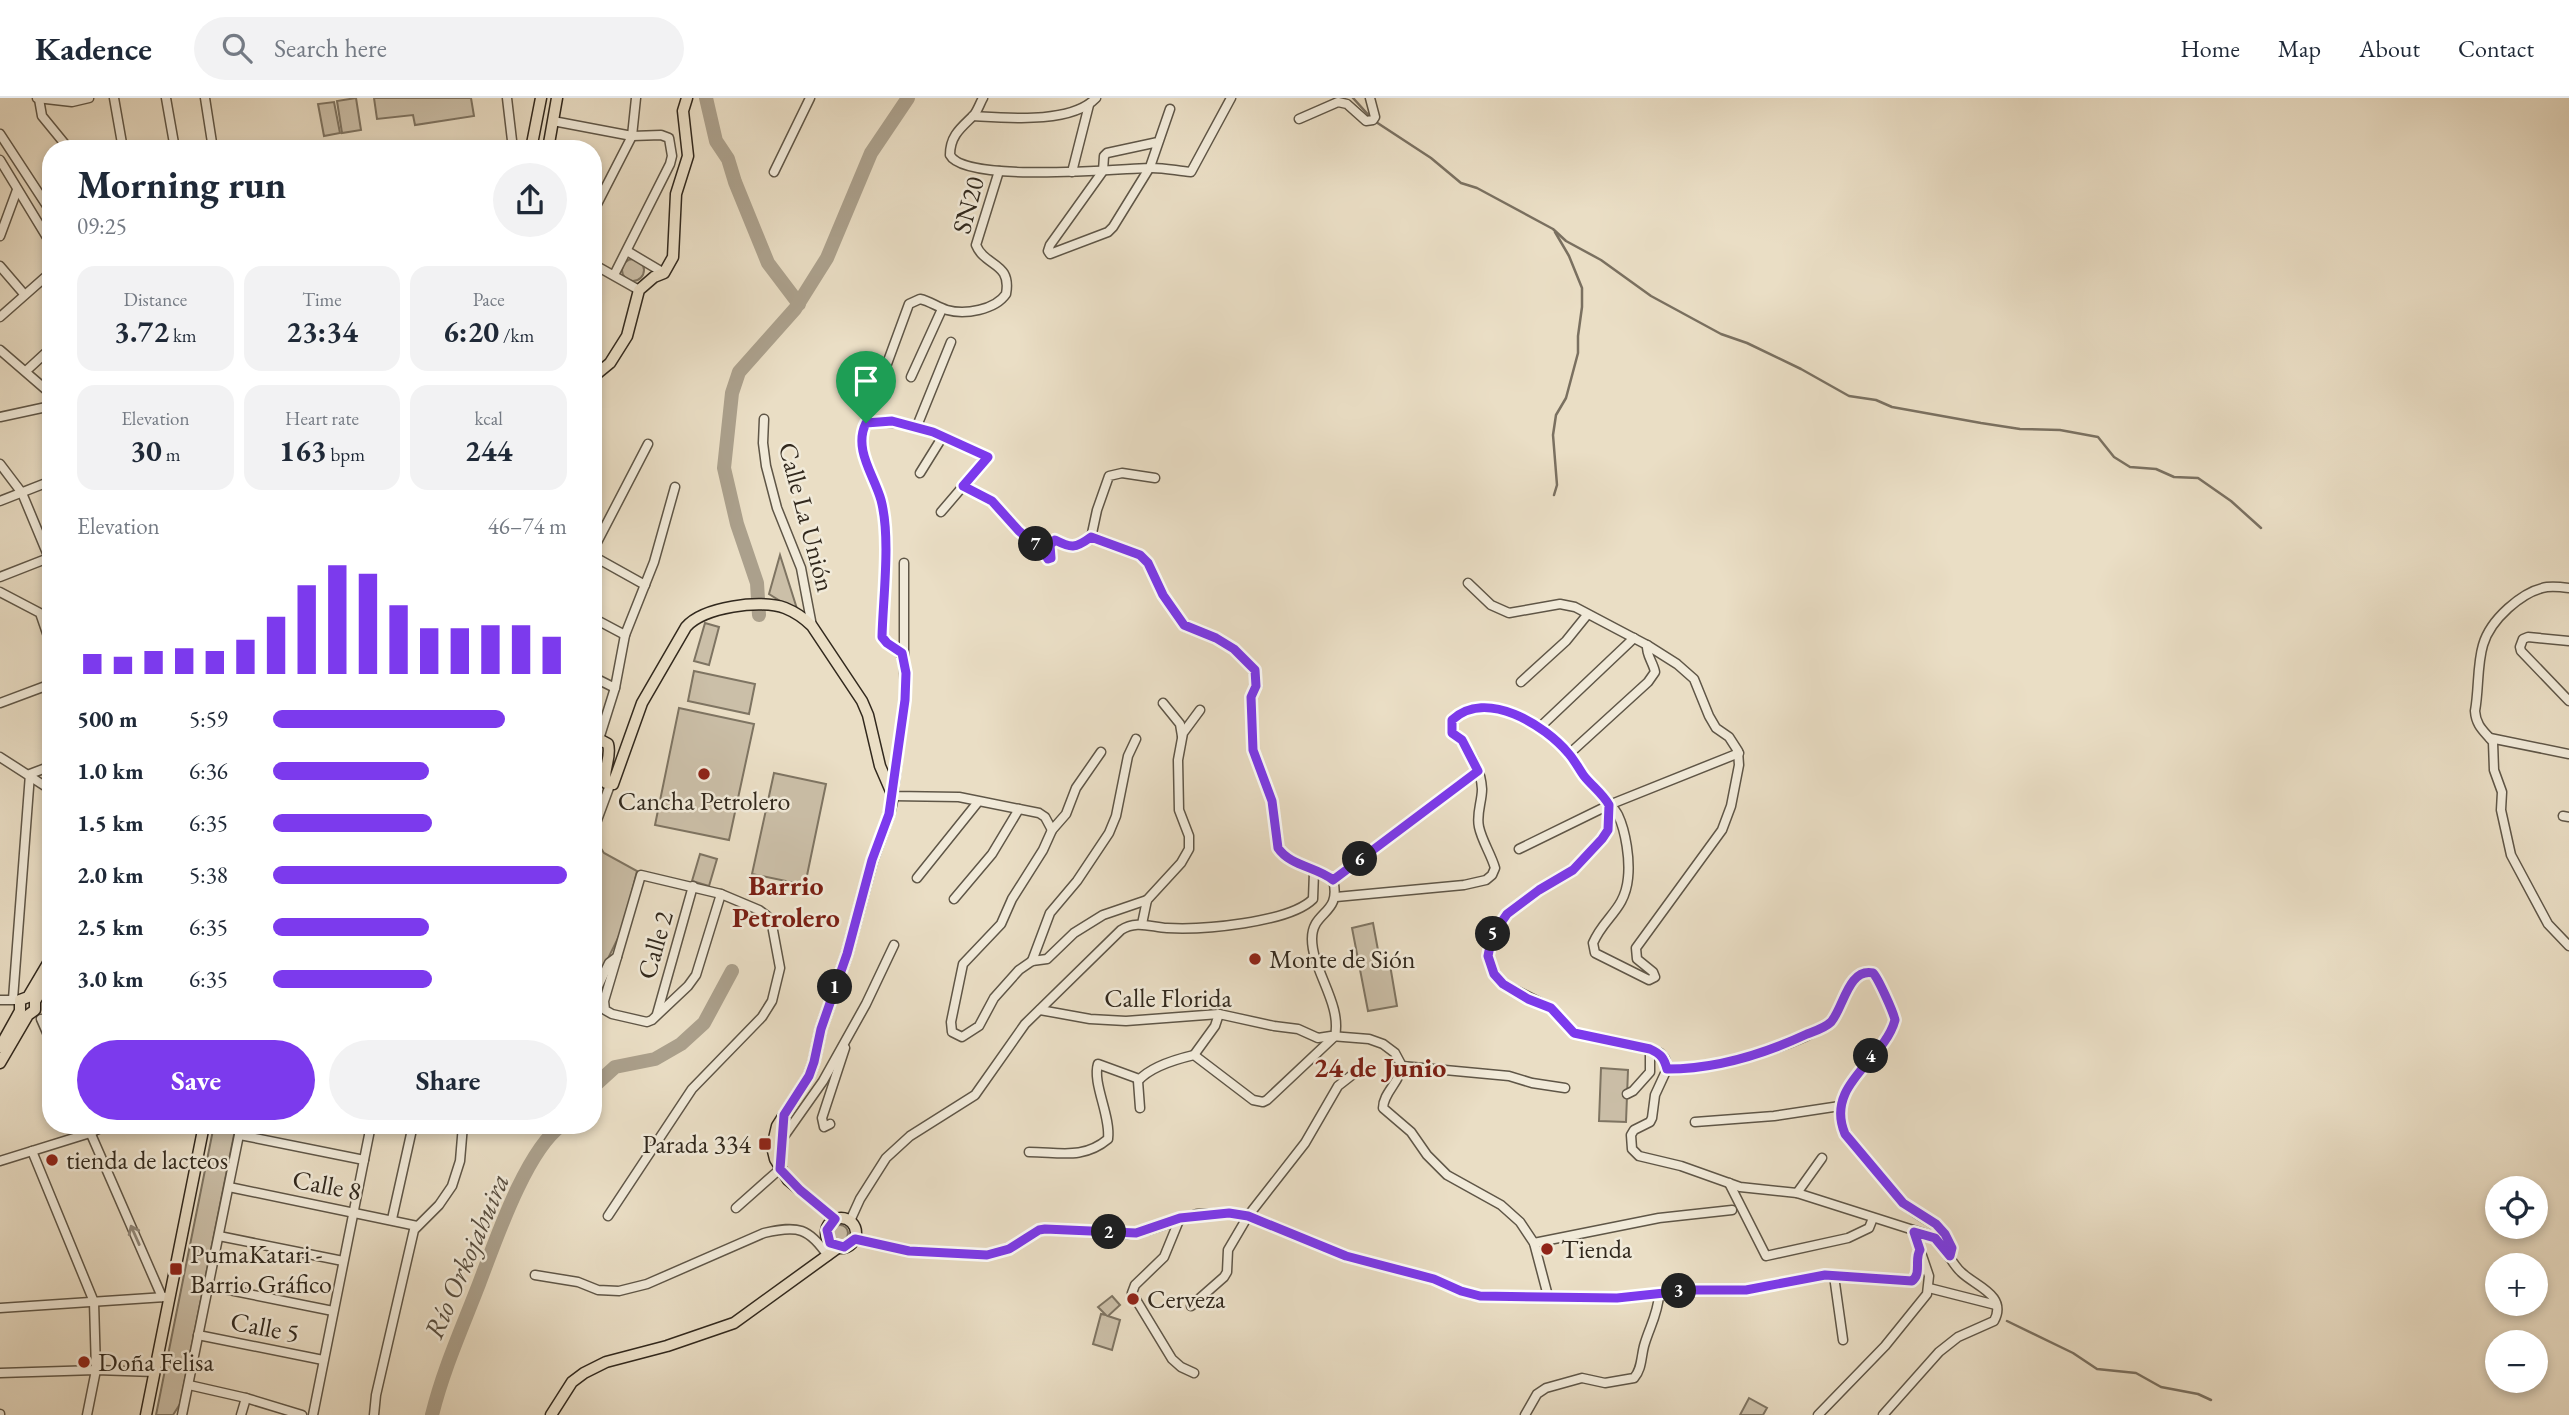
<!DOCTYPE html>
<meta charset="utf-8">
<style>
:root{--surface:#fff;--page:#f2f2f3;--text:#1f2937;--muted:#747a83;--line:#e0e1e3;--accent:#7c3aed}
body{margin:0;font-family:"EB Garamond",serif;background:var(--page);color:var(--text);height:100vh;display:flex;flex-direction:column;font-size:26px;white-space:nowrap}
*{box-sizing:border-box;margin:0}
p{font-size:23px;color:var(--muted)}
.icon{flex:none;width:38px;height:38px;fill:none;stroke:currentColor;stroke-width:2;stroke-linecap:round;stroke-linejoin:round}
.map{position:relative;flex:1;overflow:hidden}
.details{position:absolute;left:42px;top:42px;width:560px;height:994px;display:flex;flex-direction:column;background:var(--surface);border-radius:28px;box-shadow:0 4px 10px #0003}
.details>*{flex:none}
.controls{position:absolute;left:2485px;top:1078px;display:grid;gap:14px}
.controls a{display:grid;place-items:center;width:63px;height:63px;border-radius:50%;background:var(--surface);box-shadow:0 4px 10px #0003;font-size:35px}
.pin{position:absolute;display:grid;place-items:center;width:60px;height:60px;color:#fff;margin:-72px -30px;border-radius:50% 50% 50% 0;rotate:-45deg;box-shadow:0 0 7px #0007}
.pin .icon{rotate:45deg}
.km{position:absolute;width:35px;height:35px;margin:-18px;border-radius:50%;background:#222;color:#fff;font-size:19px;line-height:35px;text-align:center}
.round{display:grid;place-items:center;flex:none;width:74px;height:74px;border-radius:37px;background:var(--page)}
.summary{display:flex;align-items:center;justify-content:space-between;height:119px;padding:0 35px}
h1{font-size:38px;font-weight:700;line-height:52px}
.figures{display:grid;grid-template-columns:repeat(3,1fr);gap:10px;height:119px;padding:7px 35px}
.figures div{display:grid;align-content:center;border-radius:18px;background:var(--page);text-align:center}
.figures b{font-size:30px;font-weight:700}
.figures small{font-size:19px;font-weight:400}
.figures p{font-size:19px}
.chart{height:196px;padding:14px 35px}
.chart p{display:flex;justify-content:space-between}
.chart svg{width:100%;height:126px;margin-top:7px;stroke:var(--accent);stroke-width:6}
.action{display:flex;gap:14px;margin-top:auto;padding:14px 35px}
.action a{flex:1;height:80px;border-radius:42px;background:var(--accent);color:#fff;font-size:28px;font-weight:700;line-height:80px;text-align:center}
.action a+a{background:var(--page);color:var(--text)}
ul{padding:0 35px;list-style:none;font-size:23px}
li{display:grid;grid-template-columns:112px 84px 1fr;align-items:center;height:52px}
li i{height:18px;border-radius:9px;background:var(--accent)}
header{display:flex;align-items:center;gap:42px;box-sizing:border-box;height:98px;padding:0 35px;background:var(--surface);border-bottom:2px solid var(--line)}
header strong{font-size:33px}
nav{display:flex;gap:38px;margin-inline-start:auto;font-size:24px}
.search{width:490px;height:63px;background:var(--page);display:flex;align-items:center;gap:18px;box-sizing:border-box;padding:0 24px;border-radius:38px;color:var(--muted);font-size:26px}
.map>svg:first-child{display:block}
</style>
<header>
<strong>Kadence</strong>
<div class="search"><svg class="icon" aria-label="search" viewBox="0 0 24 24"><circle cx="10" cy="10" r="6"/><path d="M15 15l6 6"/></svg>Search here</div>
<nav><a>Home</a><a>Map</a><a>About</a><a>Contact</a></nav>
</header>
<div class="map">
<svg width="2569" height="1317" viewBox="0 0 2569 1317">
<rect width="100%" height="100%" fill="#eadec5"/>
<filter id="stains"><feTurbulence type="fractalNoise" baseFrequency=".00286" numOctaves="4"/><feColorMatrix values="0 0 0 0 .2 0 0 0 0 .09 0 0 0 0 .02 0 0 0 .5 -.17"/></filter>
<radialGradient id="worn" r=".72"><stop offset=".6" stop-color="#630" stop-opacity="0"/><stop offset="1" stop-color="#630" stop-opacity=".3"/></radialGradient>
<g fill="#cbbfa8" stroke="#7e7462" stroke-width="2">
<path d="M356,0L361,32L342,35L337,3Z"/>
<path d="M374,0H471L474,18L415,27L413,17L377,21Z"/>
<path d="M334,4L340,35L324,38L318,6Z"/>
<circle cx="633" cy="172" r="11"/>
<path d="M780,457L798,514L769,496Z"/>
<path d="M705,525L719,529L709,567L694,563Z"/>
<path d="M694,573L755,586L749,616L688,603Z"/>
<path d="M679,610L754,626L729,742L655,727Z"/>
<path d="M774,675L826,686L805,787L752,776Z"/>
<path d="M595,748L600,749L604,755L637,773L623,830L593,891Z"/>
<path d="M700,756L717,761L709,788L692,783Z"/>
<path d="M1373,825L1380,863L1389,861L1397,908L1368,913L1352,830Z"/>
<path d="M1601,970L1628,972L1626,1024L1599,1023Z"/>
<path d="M214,1027H236L180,1306L173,1317H156Z"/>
<circle cx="840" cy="1135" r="8"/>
<path d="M1112,1198L1120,1207L1108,1218L1120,1222L1112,1252L1093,1246L1101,1216L1106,1217L1098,1209Z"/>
<path d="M1749,1300L1767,1310L1763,1317H1740Z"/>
</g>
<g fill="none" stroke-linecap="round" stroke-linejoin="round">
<g stroke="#7a7060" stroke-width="2.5">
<path d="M1353,0L1373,22L1431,60L1461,85L1477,90L1553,131L1566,143L1601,162L1651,198L1721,236L1747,245L1801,271L1849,298L1876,302L1892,309L1981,325L2020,331L2060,332L2098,339L2114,359L2130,369L2156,371L2174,379L2198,380L2231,403L2261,430"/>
<path d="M1554,397L1557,387L1553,337L1556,317L1566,300L1578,255V238L1582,209V190L1569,158L1555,134"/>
<path d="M2007,1223L2073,1255L2097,1271L2136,1275L2161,1289L2198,1296L2211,1302"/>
</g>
<g stroke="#aba08c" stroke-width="14">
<path d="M706,0L716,43L728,61L735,84L768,165L799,206"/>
<path d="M759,517L757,485L737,426L724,370L732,295L739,274L795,211L827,160L871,55L908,0"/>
<path d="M593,989L615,969L655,961L681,946L704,925L732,873"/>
<path d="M432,1317C443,1272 462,1230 479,1186C495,1144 526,1052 562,1027"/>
</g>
<g stroke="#5f5647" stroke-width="11">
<g id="minor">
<path d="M37,0L72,4L89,0"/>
<path d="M114,0L123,51"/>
<path d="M166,0L175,51"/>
<path d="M205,0L213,51"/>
<path d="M507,0L513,51"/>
<path d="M983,0C980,5 978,12 974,17C962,29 950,37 950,57C964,85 1116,71 1148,70C1162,69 1177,73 1191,74L1231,0"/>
<path d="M39,1L42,18L69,51"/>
<path d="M973,18C1008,20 1071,26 1096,0"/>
<path d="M1299,21L1338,4L1347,6L1366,23L1373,22L1375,19L1370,0"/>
<path d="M553,23L632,38L661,37L669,40L672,58L670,66L614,177"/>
<path d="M0,36L51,114"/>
<path d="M1158,44L1107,55L1104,58L1103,73L1050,147L1048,153L1050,156L1108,134L1113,129L1150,69L1170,11"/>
<path d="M0,62L51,146"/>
<path d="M999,73L976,147C985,169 1012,164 1006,196C995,212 965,217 947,212C937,209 930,203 920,201L909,206L863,331C858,358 876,379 881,403C891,446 883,495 882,539C887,549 899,550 904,561L905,602L893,698L959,699L1039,715L1045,719L1052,732"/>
<path d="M774,74L810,0"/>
<path d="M1072,74L1089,7"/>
<path d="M593,114L632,38L636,0"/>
<path d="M0,138L17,92"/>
<path d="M627,153L664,175"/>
<path d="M593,166L639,192"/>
<path d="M0,168L24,196"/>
<path d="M0,219L51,174"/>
<path d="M0,252L51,296"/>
<path d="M26,273L51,250"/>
<path d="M911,279L942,211"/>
<path d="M0,319L51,308"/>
<path d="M764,321L763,345L766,368L777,410L801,470L812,528"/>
<path d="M866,325C911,320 949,339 988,359L941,414"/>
<path d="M917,328L951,244"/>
<path d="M0,366L22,395L49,460"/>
<path d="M920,375L943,338"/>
<path d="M963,388L991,403L1019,433L1043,453L1048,461L1051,460V443L1055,441C1072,450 1075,451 1091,440"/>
<path d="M0,403L51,383"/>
<path d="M593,452L648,346"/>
<path d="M593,458L645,487"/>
<path d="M904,465V558"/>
<path d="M0,479L51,459"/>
<path d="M2569,490C2562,489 2554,488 2547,489C2522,493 2490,522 2483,547C2477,567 2479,591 2475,613C2476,628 2484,633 2493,644L2494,672L2502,694L2501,712L2511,757L2548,826L2569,848"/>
<path d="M0,494L40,515L51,547"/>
<path d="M593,520L625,537"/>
<path d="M2569,543L2528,539L2523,541L2520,549L2521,553L2569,603"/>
<path d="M593,579L615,590"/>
<path d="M1521,584L1566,543L1587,517"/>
<path d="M0,605L51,586"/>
<path d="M1163,605L1180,626L1182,638"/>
<path d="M1539,630L1634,540"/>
<path d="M2490,640L2569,656"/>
<path d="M599,641L615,590L625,537L654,464L675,389"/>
<path d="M1101,654L1076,690L1066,716L1052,732L1043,752L1012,801L1001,826L963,866L951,924L952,934L962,939L979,928L994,900L1019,872L1032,863L1047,861L1074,835L1103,817L1147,802"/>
<path d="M1569,656L1648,584L1655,574C1653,564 1646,557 1647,547"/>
<path d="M0,659L51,692"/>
<path d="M1609,707L1608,732L1602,741L1573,772L1540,792L1507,815L1497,829L1488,858L1494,876L1503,886L1551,910L1574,935L1643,949L1660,955L1665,961L1667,971L1655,997L1652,1020L1650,1024L1634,1032L1631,1037L1632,1051L1639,1058L1681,1068L1740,1089L1797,1095L1929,1137C1945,1145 1949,1163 1961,1174C1975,1188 2008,1197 1994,1223L1958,1239L1939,1254L1883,1317"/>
<path d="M2563,718L2569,719"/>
<path d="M593,733L610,687"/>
<path d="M1519,751L1609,707L1739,655"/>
<path d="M1314,774L1323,776L1333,782C1342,817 1312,812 1312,841C1312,872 1342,906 1335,938"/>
<path d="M917,780L978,704"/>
<path d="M1333,782L1478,673"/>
<path d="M1336,799L1464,787L1486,782L1492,777L1495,770C1491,756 1482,743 1479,729C1476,716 1482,704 1482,691C1481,671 1468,646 1452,635V622C1486,589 1543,626 1568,655C1575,663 1580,673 1587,681C1597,692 1611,704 1618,717C1626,734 1630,762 1628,780C1625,812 1604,819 1593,845L1595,855L1649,882L1655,879L1653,874L1637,861L1636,850L1722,732L1731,708L1739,667L1738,653L1729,639L1716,630L1709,618L1694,581L1677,566L1647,547L1575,509L1560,506L1509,515L1491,507L1468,485"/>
<path d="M954,801L992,756L1019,711"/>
<path d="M1142,826L1147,802L1181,765L1189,751V738L1179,712L1178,662L1183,635L1200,612"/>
<path d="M617,859L604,903L605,912L612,916L647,924L652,922L688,888L696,877L721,796"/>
<path d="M1032,863L1050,815L1077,783L1109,735L1116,718L1128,658L1136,641"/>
<path d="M593,899L609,865L617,859L641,777L721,796L759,812L767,818L772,827L780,870L772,903L762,919L692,991L608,1118"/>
<path d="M13,901L30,676L51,668"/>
<path d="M0,902H18"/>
<path d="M1040,912L1090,921L1126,923L1219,916L1274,928L1298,931L1318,940L1331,938L1369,941L1383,946L1395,955L1402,968C1400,984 1383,995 1383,1010L1411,1034L1427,1057L1447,1077L1501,1107L1520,1124L1534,1145L1548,1198"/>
<path d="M657,916L693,788"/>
<path d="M41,921L51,944"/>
<path d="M1194,957L1215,928L1219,916"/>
<path d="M1402,968L1509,978L1532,985L1565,990"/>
<path d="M1667,971C1711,971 1790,951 1827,927C1845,915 1845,870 1873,875C1878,880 1893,913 1895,922C1883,963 1825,986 1845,1036C1864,1058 1882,1081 1901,1103C1919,1123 1942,1122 1952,1150L1949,1159"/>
<path d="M1627,996L1633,993L1650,974V951"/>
<path d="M1140,1010L1138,983C1150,969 1177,961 1194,957L1253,1002L1263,1004L1267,1002L1335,938"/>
<path d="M1695,1024L1774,1018L1840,1008"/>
<path d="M830,1026L824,1029L822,1020L845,950"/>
<path d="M87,1027L162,1199"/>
<path d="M240,1037L364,1062"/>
<path d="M780,1044L823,983L866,906L894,847"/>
<path d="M32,1053L94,1204L96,1272L87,1317"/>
<path d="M1029,1054C1059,1054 1083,1062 1108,1041C1111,1018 1092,985 1098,966L1139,981"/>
<path d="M0,1063L90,1035L107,1027"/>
<path d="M1729,1085L1766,1158L1848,1140L1869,1130L1873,1120"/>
<path d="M229,1089L417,1128"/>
<path d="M1797,1095L1822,1060"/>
<path d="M736,1110L780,1071"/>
<path d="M1180,1120L1164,1159L1135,1187L1132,1195L1172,1261L1181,1269L1194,1275"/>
<path d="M392,1121L413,1027"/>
<path d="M850,1123L860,1101L886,1060L910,1038L975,997L1025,926L1121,832C1136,822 1151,829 1167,830C1201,832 1289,825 1313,801L1314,774C1303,764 1286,762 1278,750L1272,703L1253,652L1251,599L1257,588L1255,572L1234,551L1216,540L1184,528L1163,497L1148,465L1140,457L1091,440L1097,412L1109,378L1122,375L1155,380"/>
<path d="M219,1138L343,1163"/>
<path d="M855,1141L909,1153L987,1157L1009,1151L1039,1132L1045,1131L1127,1136L1149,1132L1197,1116L1229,1115L1248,1118L1346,1158L1434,1181L1472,1197L1481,1198L1617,1200L1693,1192H1746L1825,1177L1912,1183C1922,1175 1914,1161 1920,1152"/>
<path d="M1534,1145L1659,1120L1732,1112"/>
<path d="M535,1177L578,1184L598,1192L619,1193L647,1186L764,1135C798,1127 809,1130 828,1158"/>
<path d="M1834,1178L1843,1242"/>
<path d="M209,1188L333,1213"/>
<path d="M1929,1190L1996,1207"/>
<path d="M1191,1208L1224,1179L1227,1174L1228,1152L1248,1118L1305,1045L1338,988L1361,970"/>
<path d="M0,1210L165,1199"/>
<path d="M198,1237L323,1262"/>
<path d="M0,1275L96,1272L155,1274"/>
<path d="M189,1287L246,1300L302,1317"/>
<path d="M0,1316V1317"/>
<path d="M182,1317L241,1027"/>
<path d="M241,1317L246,1300"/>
<path d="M313,1317L371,1027"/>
<path d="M374,1317L376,1297L414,1132L439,1107L452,1088L460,1063L463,1027"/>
<path d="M1525,1317L1537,1296L1546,1290L1582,1280L1605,1285L1634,1280C1642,1271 1641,1259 1644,1248C1649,1230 1658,1216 1659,1197"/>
<path d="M1818,1317L1885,1248L1927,1196L1929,1178L1914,1134"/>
</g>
</g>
<g stroke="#31281d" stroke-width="13">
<g id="major">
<path d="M531,51L541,0"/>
<path d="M548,51L557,0"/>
<path d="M593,279L610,265L627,238L639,192L654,179L664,175L673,159L676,96L688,58L683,13L687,0"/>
<path d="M593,638L608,646C612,660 602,672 606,685L613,686L642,605L686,529C703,509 761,501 785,510C795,514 804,520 812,528L862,603L868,617L880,668L893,698L889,716L872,763L847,856L821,931L814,964L809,978L777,1028L772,1049L775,1061L788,1082L835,1121"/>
<path d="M0,949L20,913V902L28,899L51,860"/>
<path d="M0,965L28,917L35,912V903L51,878"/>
<path d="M779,1067L784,1018"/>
<circle cx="841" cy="1135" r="15"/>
<path d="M146,1317L204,1027"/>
<path d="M551,1317L572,1284L584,1275L606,1264L667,1248L734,1225L839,1149"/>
</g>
</g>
<use href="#minor" stroke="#f1ead9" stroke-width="8"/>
<use href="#major" stroke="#eadec5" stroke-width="10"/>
</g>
<defs><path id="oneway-shaft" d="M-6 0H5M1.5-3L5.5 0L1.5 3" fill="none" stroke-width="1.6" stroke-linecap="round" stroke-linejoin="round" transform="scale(1.75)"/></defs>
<use stroke="#91897b" href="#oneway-shaft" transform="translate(135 1137) rotate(-114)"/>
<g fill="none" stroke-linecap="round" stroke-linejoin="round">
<g stroke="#fff" stroke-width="14">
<path id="route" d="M892,323L933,334L988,359L963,388L992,403L1019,433L1043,453L1048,461L1051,460L1050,447L1055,442C1071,450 1075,451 1091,439L1140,457L1148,465L1163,497L1184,527L1216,540L1234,551L1255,572L1256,588L1251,599L1253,652L1272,703L1278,750C1290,768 1317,769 1333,782L1478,673L1462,642L1452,635V622C1486,590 1545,627 1569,656C1575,663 1579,671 1584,678C1592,688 1603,696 1609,707L1608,732L1602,741L1573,772L1539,792L1507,816L1492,838L1488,858L1494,876L1503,886L1528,901L1551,910L1574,935L1650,951C1661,956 1664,960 1667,971C1715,971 1764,956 1807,936C1815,933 1825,930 1831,924C1844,909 1848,870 1873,875C1878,880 1893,913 1895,922C1884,963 1824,986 1845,1036L1903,1105L1936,1126L1945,1136L1952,1150L1950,1158L1935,1140L1914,1134L1920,1152C1914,1161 1922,1176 1912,1183L1825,1177L1746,1192H1693L1617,1200L1480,1198L1461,1193L1434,1181L1346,1158L1248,1118L1229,1115L1180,1120L1136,1135L1045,1131L1039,1132L1009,1151L987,1157L909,1153L855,1141L844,1149L830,1145L827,1132L835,1121L800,1092L780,1071L784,1017L809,978L814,964L821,931L847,856L872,762L889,716L905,602L906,575L902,555L887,545L882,539C883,499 891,440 881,402C874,377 853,351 866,325Z"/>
</g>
<use href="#route" stroke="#7c3aed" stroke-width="9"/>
</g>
<g fill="#8f2418" stroke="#f1ead9" stroke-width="2.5">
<circle cx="704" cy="676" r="7"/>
<circle cx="1255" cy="861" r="7"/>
<rect x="758" y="1039" width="14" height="14" rx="3.5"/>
<circle cx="52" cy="1062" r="7"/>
<circle cx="1547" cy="1151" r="7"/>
<rect x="169" y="1164" width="14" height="14" rx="3.5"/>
<circle cx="1133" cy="1201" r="7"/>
<circle cx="84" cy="1264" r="7"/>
</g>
<g text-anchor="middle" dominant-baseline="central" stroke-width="5" stroke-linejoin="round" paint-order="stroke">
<g font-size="26" fill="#31281d" stroke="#f1ead9">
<text transform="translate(968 107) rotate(-75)">SN20</text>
<text transform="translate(807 419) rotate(75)">Calle La Unión</text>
<text transform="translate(655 847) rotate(-74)">Calle 2</text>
<text x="1168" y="900">Calle Florida</text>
<text transform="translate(327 1087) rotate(11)">Calle 8</text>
<text transform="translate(265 1229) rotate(11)">Calle 5</text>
</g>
<g font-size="26" fill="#31281d" stroke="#f1ead9" text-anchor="start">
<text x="704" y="703" text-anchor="middle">Cancha Petrolero</text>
<text x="1269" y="861">Monte de Sión</text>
<text x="751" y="1046" text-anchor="end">Parada 334</text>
<text x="66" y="1062">tienda de lacteos</text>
<text x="1561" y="1151">Tienda</text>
<text x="190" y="1156">PumaKatari -<tspan x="190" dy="30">Barrio Gráfico</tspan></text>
<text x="1147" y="1201">Cerveza</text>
<text x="98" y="1264">Doña Felisa</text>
</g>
<g font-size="28" font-weight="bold" fill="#7a1f14" stroke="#f1ead9">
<text x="786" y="787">Barrio<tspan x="786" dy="32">Petrolero</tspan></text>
<text x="1380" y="969">24 de Junio</text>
</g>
<g font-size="28" font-style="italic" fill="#564c3e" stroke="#f1ead9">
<text transform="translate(466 1158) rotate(-67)">Río Orkojahuira</text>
</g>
</g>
<rect width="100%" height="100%" filter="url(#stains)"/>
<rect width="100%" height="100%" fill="url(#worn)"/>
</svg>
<div class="controls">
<a><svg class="icon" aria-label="locate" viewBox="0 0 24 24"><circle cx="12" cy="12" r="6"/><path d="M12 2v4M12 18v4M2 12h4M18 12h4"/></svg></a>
<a>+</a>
<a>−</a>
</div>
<div class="pin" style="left:866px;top:325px;background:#1e9e55"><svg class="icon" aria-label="arrive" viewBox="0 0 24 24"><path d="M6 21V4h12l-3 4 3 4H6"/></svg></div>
<b class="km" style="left:835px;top:889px">1</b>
<b class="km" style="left:1109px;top:1134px">2</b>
<b class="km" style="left:1679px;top:1193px">3</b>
<b class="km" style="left:1871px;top:958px">4</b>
<b class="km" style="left:1493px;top:836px">5</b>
<b class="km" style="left:1360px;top:761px">6</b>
<b class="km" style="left:1036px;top:446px">7</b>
<section class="details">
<div class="summary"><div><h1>Morning run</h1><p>09:25</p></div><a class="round"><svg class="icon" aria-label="share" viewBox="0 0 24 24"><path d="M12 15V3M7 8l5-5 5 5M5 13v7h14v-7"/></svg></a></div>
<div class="figures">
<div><p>Distance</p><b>3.72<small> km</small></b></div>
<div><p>Time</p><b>23:34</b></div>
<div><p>Pace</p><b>6:20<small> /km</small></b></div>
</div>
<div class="figures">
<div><p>Elevation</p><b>30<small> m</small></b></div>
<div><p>Heart rate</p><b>163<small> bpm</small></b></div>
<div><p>kcal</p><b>244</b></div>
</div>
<div class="chart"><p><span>Elevation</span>46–74 m</p>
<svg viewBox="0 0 160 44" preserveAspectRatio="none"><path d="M5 44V37M15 44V38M25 44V36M35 44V35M45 44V36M55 44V32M65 44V24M75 44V13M85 44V6M95 44V9M105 44V20M115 44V28M125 44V28M135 44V27M145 44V27M155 44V31"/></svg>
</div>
<ul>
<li><b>500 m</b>5:59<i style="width:79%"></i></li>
<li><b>1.0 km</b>6:36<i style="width:53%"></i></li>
<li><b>1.5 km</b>6:35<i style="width:54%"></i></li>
<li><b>2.0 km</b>5:38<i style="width:100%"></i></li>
<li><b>2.5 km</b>6:35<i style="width:53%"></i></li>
<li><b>3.0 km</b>6:35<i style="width:54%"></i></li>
</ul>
<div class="action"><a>Save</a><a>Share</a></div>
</section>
</div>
